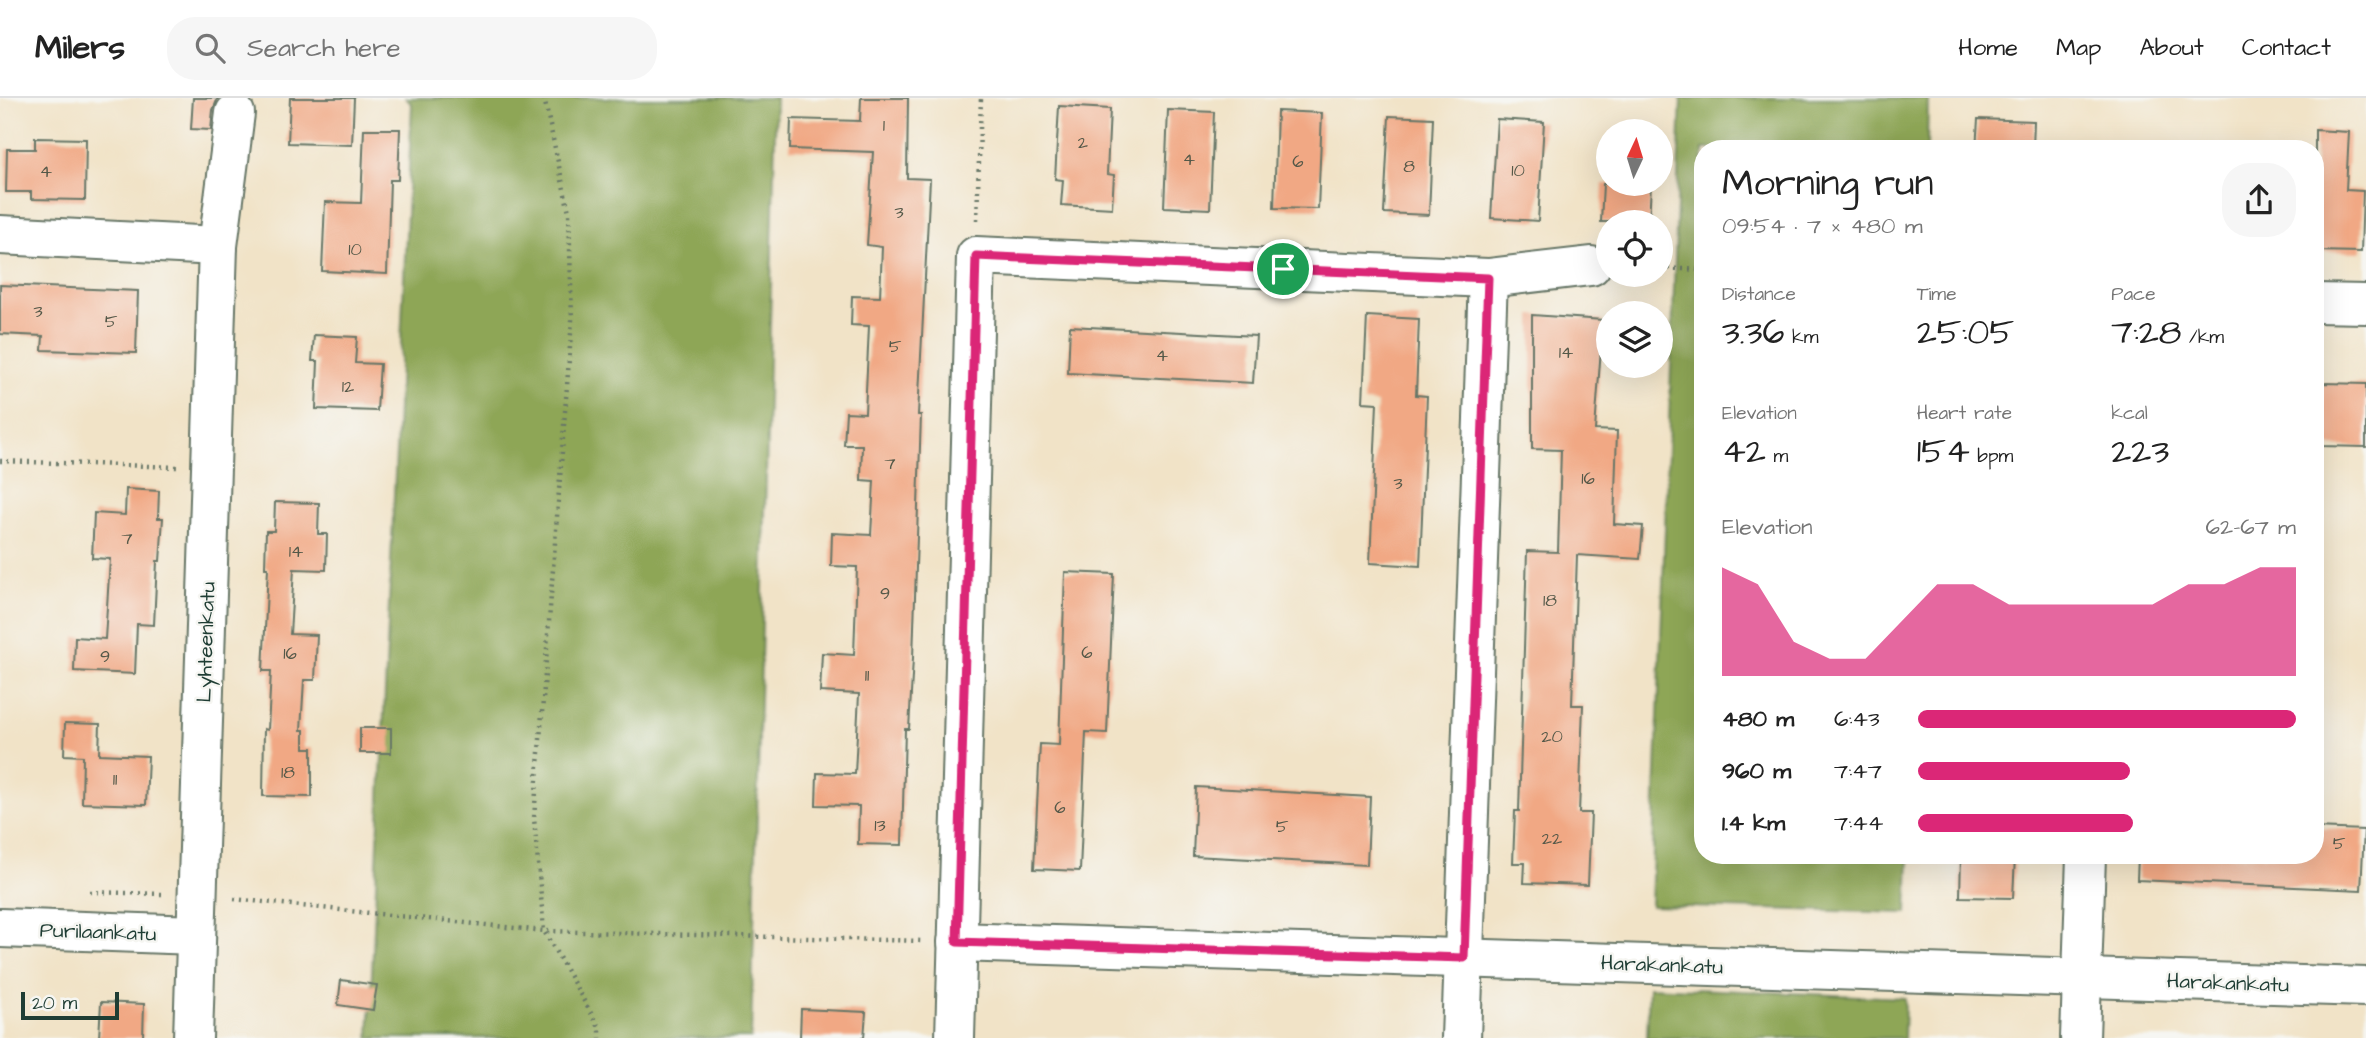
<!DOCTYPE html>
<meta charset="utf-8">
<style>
:root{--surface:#fff;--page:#f6f6f6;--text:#222;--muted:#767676;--line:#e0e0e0;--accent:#db2777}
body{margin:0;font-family:"Architects Daughter",sans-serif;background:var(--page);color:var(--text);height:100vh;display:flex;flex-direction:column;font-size:26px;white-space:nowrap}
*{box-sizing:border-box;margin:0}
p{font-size:23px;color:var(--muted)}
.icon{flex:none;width:38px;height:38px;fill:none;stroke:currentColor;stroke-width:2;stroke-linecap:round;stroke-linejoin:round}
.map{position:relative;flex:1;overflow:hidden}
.sheet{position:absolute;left:1694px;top:42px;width:630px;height:724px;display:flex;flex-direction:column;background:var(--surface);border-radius:28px;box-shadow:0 7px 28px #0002}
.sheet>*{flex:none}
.needle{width:46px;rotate:4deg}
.fabs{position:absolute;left:1596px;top:21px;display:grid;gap:14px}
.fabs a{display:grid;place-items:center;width:77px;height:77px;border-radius:50%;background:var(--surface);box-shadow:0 7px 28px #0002;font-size:35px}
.scale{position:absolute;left:21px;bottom:18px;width:98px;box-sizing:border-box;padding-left:7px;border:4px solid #1f3d34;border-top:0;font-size:19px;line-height:24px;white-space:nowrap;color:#1f3d34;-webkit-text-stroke:5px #f6f6f2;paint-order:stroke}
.pin{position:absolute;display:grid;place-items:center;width:60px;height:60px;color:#fff;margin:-30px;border:4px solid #fff;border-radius:50%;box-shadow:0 2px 7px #0007}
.round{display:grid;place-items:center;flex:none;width:74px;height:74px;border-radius:28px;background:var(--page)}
.overview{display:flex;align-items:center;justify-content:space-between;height:119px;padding:0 28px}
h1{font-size:38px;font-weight:600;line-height:52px}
.metrics{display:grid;grid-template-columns:repeat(3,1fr);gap:10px;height:119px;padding:7px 28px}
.metrics div{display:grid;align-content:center}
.metrics b{font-size:35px;font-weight:600}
.metrics small{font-size:19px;font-weight:400}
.metrics p{font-size:19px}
.chart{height:196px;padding:14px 28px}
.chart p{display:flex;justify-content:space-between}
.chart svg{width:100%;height:126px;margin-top:7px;fill:var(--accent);opacity:.7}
ul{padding:0 28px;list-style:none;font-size:23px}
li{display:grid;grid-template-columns:112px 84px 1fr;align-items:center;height:52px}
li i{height:18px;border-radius:9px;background:var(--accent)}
header{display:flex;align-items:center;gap:42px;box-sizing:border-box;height:98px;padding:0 35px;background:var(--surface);border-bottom:2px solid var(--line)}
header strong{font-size:33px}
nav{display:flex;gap:38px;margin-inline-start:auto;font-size:24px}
.search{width:490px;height:63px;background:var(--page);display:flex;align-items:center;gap:18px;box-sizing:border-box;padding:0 24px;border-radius:28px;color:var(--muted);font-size:26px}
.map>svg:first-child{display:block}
</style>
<header>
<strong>Milers</strong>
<div class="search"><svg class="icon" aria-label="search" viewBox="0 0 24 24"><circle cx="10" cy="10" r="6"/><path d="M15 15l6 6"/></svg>Search here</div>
<nav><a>Home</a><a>Map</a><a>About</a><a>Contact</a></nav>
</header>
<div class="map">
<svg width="2366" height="940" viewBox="0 0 2366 940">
<rect width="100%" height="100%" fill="#f6f6f2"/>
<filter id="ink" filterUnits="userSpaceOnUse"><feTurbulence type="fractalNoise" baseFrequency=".0143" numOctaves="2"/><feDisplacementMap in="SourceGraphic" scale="14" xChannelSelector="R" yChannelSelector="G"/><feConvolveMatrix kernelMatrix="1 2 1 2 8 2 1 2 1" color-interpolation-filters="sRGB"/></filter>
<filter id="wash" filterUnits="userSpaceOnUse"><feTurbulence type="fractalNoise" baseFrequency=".00686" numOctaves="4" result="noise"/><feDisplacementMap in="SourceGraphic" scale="28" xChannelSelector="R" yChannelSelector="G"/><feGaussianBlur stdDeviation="1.57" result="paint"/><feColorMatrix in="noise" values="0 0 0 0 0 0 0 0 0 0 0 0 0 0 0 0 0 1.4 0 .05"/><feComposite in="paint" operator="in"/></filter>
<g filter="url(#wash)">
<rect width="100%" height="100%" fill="#f1e3c7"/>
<g fill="#8ea657" stroke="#567246" stroke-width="2">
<path d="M406,0H776L751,940H369L412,6Z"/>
<path d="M1681,0H1928L1927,51H1703V758H1909L1907,815L1651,808Z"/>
<path d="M1649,889L1905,900L1904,940H1647Z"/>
</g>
<g id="blocks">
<g fill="#f1a884">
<path d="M193,0H218L213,12L211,32L191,31Z"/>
<path d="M290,0H354L352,47L288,45Z"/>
<path d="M861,0H908L907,80L930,81L918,317H921L913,560L909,631H905L902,747L858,746L859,708L816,707L817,675L855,676L859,596L820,594L822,555L854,557L857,469L831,468L832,435L871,437L874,383L861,382L862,347H844L846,314L865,315L869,228L851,227L852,198L880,199L882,149L867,147L873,54L790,51L791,21L860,23Z"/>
<path d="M1059,8L1110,11L1107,76L1114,77L1112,110L1061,107L1063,82L1055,81Z"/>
<path d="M1168,12L1214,14L1210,111L1164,109Z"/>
<path d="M1277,13L1322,15L1318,111L1274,110Z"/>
<path d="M1389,18L1433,20L1429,117L1384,115Z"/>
<path d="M1497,21L1544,24L1538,123L1491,120Z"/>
<path d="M1978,21L2034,23L2033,51H1976Z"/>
<path d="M364,31H400L398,82H390L387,176L322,173L325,104L361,105Z"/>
<path d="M2315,32L2349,34L2346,92L2363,93L2361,154L2315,153Z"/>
<path d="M35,40L86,41L85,102L31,101V94H6L7,51H35Z"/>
<path d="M1603,86H1651L1649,124H1601Z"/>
<path d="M0,187L138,193L136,255L42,252L43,238L0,236Z"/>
<path d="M1532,217L1603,222L1595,332L1617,333L1614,426L1643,428L1640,461L1577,457L1572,607H1583L1579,715H1591L1588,787L1524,785L1525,765H1513L1515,713H1519L1527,453L1558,454L1561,352L1532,351Z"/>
<path d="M1367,218L1419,221L1416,297L1427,298L1420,468L1370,465L1377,305L1363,304Z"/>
<path d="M1070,228L1256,238L1253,285L1068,275Z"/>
<path d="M314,237L357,239L355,265L380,266L377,313L316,311L318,263H312Z"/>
<path d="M2323,285L2366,286V349L2321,348Z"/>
<path d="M126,391L159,393L158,420H163L160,463H157L154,527L137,526L135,576L74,573L75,539L105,541L110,461L92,460L94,415L125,417Z"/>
<path d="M275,404L319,405L318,436H327L326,472L294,471L290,536L317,537L315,582H304L301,632H304V650H312V699L263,698L264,631L268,632L271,573H263L268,470H265L266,433H274Z"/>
<path d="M1065,474L1114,476L1107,635L1086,634L1080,773L1034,771L1040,646L1059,647Z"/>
<path d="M65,625L100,626L99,656L148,658L146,707L82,705L83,658L64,657Z"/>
<rect x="360" y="630" width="31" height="25"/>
<path d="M1196,689L1370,699L1367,767L1193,758Z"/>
<path d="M2315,730L2364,732L2361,792L2137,782L2138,758H2315Z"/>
<path d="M1961,758H2015L2013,800L1960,799Z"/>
<path d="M341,882L377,887L373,912L338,907Z"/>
<path d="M101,904L144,906L143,940H99Z"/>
<path d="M801,911L866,914L864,940H800Z"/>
</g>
</g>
</g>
<g filter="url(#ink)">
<use href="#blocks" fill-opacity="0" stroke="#687767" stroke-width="2"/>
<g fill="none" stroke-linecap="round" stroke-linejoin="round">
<g stroke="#687767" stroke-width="42">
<g id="minor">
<path d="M0,137L218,148"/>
<path d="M2315,205L2366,206"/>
<path d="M0,830L196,837"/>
<path d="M957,844L2366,889"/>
<path d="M193,940L218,148L235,15"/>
<path d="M955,940L976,158L1488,180L1591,168"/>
<path d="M1461,940L1488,180"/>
<path d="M2080,940L2086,758"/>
</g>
</g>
<g stroke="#687767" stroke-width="4.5" stroke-dasharray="2 5" stroke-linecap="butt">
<path d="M544,0L569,114L572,222L534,720L544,833L600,931V940"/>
<path d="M977,122L981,0"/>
<path d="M1661,170L1703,172"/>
<path d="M0,363L178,369"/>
<path d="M90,794L162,796"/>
<path d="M234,801L544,833L923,843"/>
</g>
<use href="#minor" stroke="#fff" stroke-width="38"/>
</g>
</g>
<g fill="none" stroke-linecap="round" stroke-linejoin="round" filter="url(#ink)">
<g stroke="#fff" stroke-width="14">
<path id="route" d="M976,158L1488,180L1464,860L957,844Z"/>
</g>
<use href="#route" stroke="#db2777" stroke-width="9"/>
</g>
<g text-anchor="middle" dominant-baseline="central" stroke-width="5" stroke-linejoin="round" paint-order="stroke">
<g font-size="18" fill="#545848">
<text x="884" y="27">1</text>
<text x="1083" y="44">2</text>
<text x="1189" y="61">4</text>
<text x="1298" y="63">6</text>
<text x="1409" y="68">8</text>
<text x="1518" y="72">10</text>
<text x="46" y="73">4</text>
<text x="899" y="114">3</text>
<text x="355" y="151">10</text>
<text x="38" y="213">3</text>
<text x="111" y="223">5</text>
<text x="895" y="248">5</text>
<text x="1566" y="254">14</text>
<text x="1162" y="257">4</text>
<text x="348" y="288">12</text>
<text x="890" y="365">7</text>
<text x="1588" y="380">16</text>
<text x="1398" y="385">3</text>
<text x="127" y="440">7</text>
<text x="296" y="453">14</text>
<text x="885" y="495">9</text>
<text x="1550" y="502">18</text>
<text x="1087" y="554">6</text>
<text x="290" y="555">16</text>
<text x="105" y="558">9</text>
<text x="867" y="577">11</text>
<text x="1552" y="638">20</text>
<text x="288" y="674">18</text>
<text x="115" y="681">11</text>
<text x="1060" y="709">6</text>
<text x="880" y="727">13</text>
<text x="1282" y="728">5</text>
<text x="1552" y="740">22</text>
<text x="2339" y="745">5</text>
</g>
<g font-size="21" fill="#1f3d34" stroke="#f6f6f2">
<text transform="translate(206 544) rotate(-88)">Lyhteenkatu</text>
<text transform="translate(98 834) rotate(2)">Purilaankatu</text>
<text transform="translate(1662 867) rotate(2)">Harakankatu</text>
<text transform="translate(2228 885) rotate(2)">Harakankatu</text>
</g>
</g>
</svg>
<div class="fabs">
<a><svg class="needle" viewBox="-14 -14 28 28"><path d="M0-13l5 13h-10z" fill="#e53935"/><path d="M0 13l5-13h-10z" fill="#767676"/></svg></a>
<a><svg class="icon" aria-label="locate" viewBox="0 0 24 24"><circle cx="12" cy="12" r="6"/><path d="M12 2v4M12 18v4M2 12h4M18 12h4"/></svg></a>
<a><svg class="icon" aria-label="layers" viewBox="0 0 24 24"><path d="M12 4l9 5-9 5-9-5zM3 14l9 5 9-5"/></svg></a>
</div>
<div class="scale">20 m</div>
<div class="pin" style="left:1283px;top:171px;background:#1e9e55"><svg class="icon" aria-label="arrive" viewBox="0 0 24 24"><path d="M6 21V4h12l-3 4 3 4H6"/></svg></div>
<section class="sheet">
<div class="overview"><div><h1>Morning run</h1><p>09:54 · 7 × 480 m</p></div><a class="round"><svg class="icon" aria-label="share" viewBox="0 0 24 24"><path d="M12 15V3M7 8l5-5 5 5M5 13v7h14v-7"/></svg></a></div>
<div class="metrics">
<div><p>Distance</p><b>3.36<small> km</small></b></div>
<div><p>Time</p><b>25:05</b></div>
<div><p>Pace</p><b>7:28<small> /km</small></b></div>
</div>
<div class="metrics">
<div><p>Elevation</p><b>42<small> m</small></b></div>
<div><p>Heart rate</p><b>154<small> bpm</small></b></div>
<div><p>kcal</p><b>223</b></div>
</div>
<div class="chart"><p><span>Elevation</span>62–67 m</p>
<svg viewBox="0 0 160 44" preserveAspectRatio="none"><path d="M0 44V6L10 12L20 32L30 38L40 38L50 25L60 12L70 12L80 19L90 19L100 19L110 19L120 19L130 12L140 12L150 6L160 6V44z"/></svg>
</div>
<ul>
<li><b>480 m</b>6:43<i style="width:100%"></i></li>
<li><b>960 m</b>7:47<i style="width:56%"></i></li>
<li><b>1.4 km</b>7:44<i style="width:57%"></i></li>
</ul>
</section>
</div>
